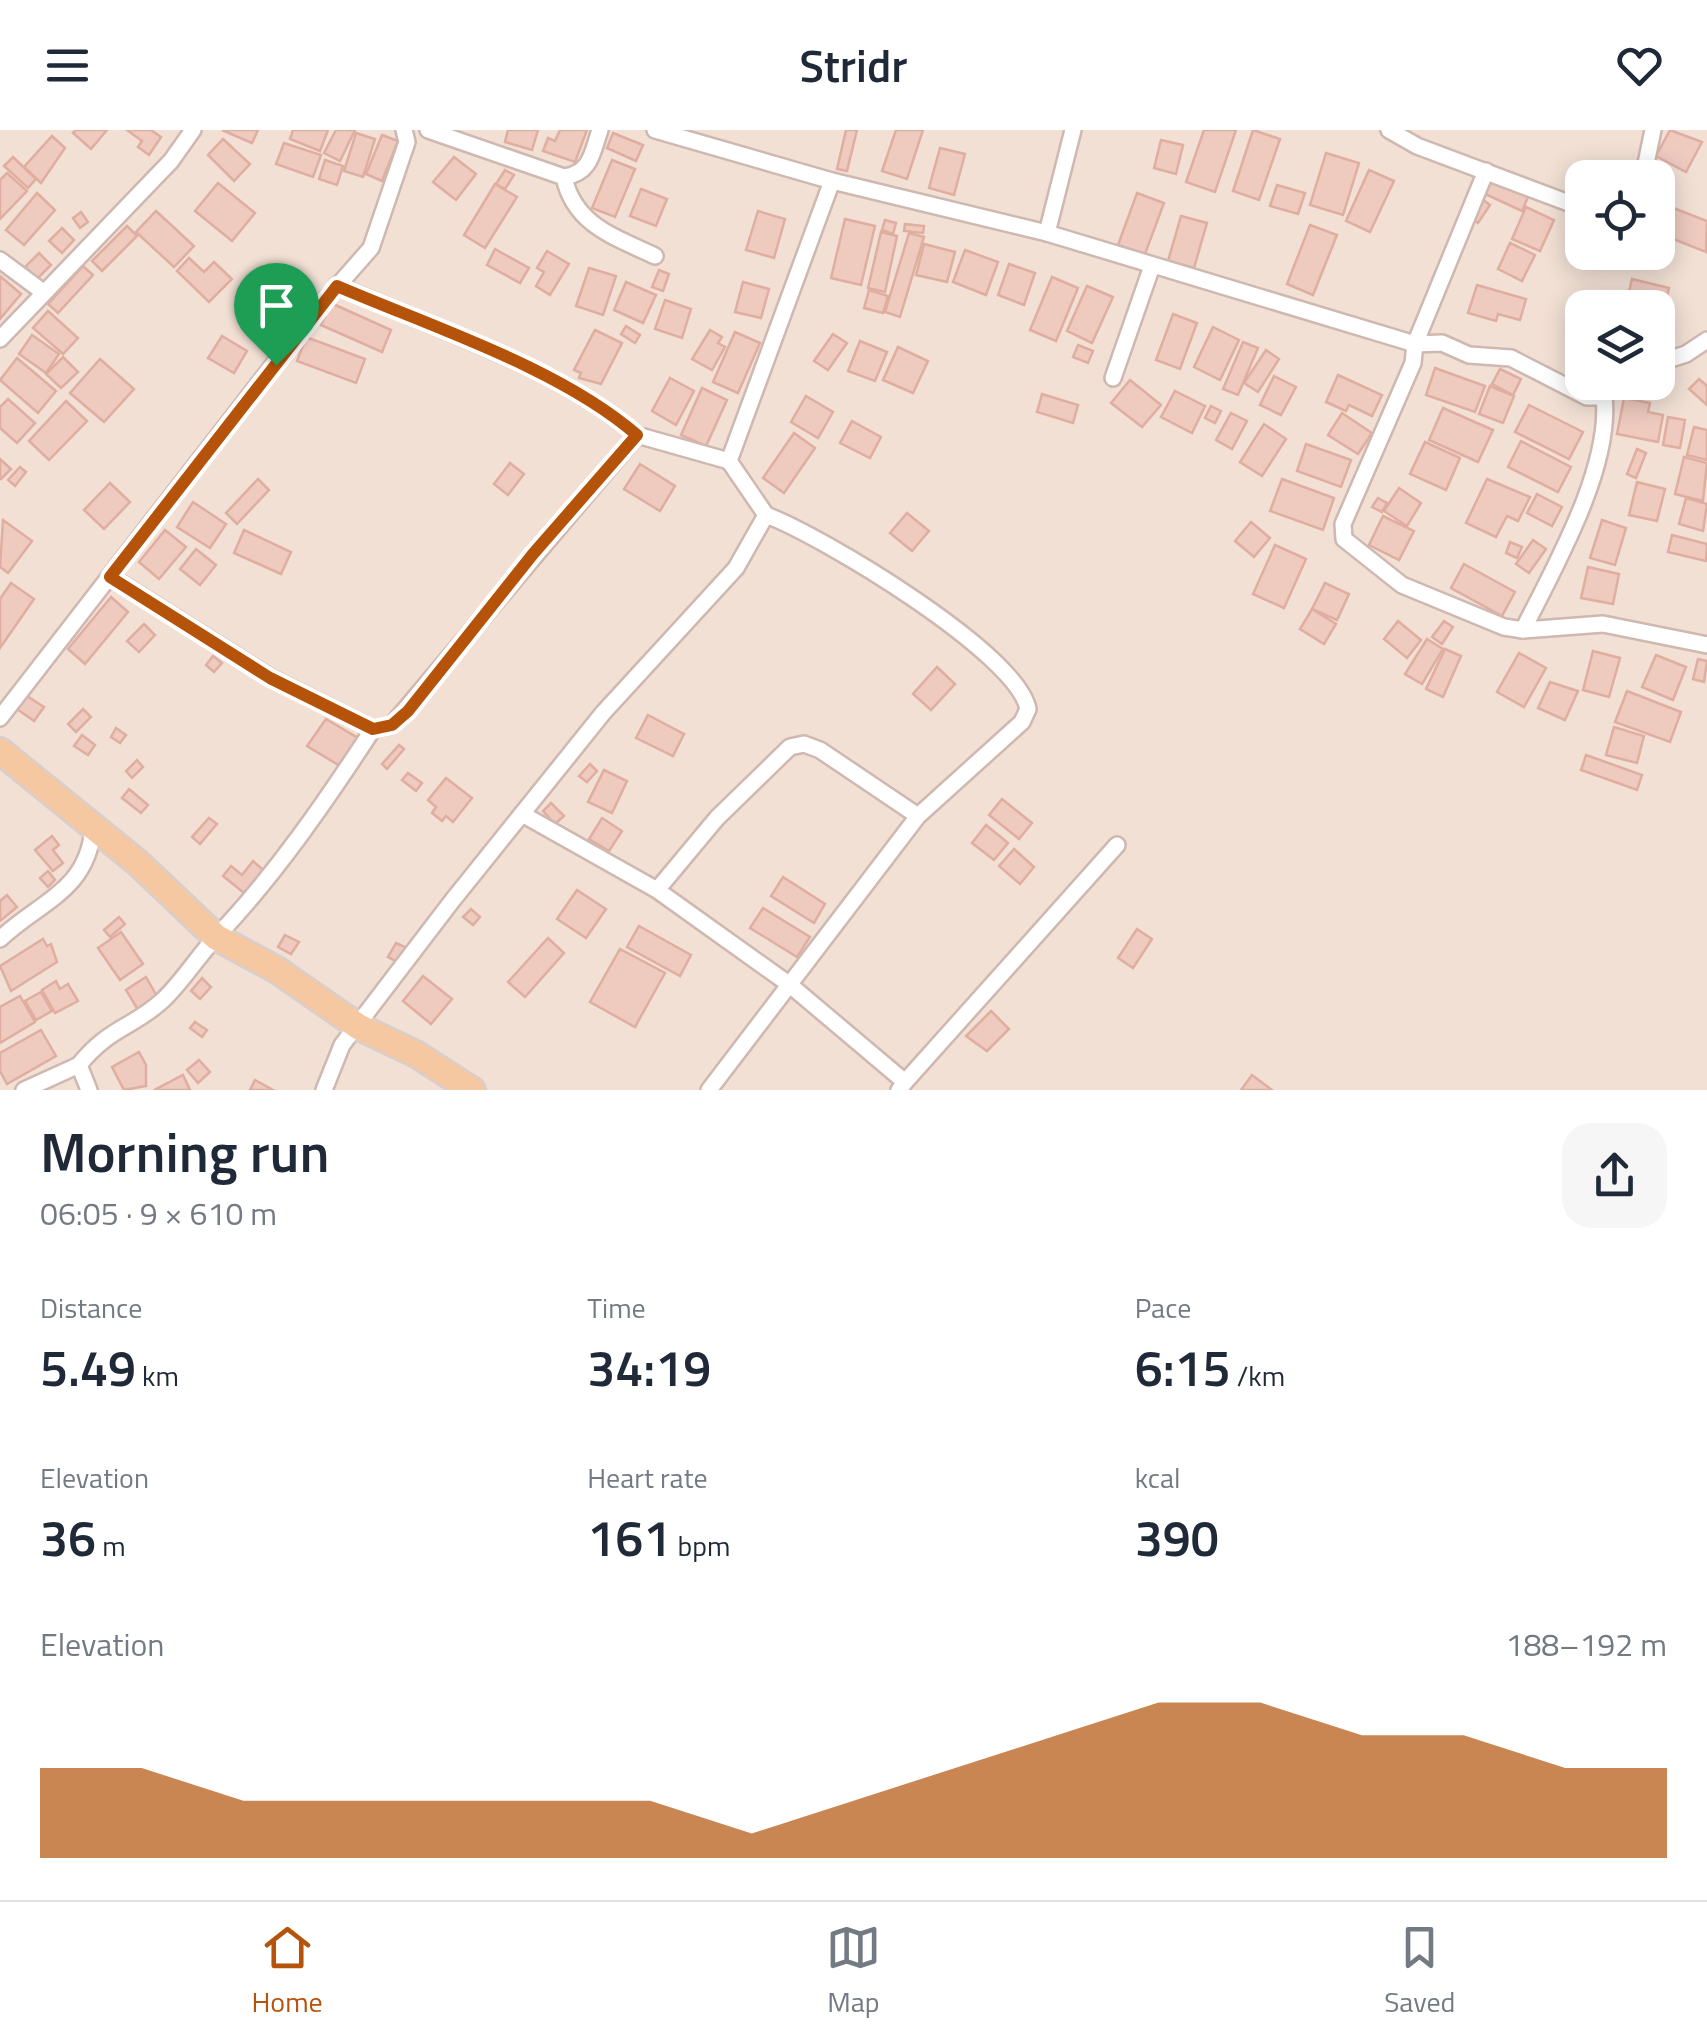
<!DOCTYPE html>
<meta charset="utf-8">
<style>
:root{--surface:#fff;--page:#f6f6f7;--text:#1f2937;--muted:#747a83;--line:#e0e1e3;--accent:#b45309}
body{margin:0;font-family:"Titillium Web",sans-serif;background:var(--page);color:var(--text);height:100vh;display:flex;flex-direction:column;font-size:38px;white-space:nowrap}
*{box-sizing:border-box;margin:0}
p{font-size:32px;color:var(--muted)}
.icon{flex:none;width:55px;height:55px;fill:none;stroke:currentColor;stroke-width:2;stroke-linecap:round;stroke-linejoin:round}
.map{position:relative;height:960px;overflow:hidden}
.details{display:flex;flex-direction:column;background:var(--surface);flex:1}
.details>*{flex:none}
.buttons{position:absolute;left:1565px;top:30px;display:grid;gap:20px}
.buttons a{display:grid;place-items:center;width:110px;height:110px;border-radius:20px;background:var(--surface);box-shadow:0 5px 25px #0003;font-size:50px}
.pin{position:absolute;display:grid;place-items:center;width:85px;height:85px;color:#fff;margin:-102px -42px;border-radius:50% 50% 50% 0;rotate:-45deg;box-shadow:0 0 10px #0007}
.pin .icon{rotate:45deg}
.round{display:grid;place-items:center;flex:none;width:105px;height:105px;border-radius:30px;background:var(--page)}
.headline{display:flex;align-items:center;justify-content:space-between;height:170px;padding:0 40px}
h1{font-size:55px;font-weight:600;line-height:75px}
.stats{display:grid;grid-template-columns:repeat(3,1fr);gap:15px;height:170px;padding:10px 40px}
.stats div{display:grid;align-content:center}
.stats b{font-size:50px;font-weight:600}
.stats small{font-size:28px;font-weight:400}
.stats p{font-size:28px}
.chart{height:280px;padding:20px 40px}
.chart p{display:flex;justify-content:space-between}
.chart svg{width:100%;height:180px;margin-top:10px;fill:var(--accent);opacity:.7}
header{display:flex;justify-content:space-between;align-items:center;height:130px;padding:0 40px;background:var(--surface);font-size:45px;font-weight:600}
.dock{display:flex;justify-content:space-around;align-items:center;height:140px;border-top:2px solid var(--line);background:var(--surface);font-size:28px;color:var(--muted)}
.dock a{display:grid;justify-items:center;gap:5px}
.dock .current{color:var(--accent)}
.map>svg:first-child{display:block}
</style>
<header><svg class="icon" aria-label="menu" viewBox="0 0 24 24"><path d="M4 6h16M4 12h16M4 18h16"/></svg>Stridr<svg class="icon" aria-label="heart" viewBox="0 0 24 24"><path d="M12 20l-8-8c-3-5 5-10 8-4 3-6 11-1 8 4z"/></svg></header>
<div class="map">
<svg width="1707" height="960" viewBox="0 0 1707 960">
<rect width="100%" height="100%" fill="#fbefe5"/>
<path fill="#f2e0d4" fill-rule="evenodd" d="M0,0H1707V960H0ZM1582,48H1658V122H1582ZM1582,178H1658V252H1582Z"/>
<g fill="#eecabf" stroke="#e0aea1" stroke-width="2.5">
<path d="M76,0H107L91,19L73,3Z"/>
<path d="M127,0H151L161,7L149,25L138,17L142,11Z"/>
<path d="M222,0H258L252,13Z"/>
<path d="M293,0H328L320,21L290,9Z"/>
<path d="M336,0H355L340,31L324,23Z"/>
<path d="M508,0H538L532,20L505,12Z"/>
<path d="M560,0H587L575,32L543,21L548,8L555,11Z"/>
<path d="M846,0H857L847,41L837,39Z"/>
<path d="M896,0H923L907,49L882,41Z"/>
<path d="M1204,0H1236L1215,62L1186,52Z"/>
<path d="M1253,0L1280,9L1259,70L1233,61Z"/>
<path d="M1670,0L1702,12L1686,42L1656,26Z"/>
<path d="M356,3L375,9L363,47L344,41Z"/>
<path d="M613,3L643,15L636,31L607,18Z"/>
<path d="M382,5L398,11L382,51L366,44Z"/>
<path d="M52,6L65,18L41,53L24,37Z"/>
<path d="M223,9L250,34L234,51L208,25Z"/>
<path d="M1161,10L1183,15L1176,44L1154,38Z"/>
<path d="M284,13L321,25L313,47L276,34Z"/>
<path d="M940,18L965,24L954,65L929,58Z"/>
<path d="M1326,23L1359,33L1343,85L1310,75Z"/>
<path d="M13,27L36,49L28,58L4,36Z"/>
<path d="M454,27L476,44L456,70L433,52Z"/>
<path d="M325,30L343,36L337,55L319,49Z"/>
<path d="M612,30L635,39L615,87L592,78Z"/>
<path d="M505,40L514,45L505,59L496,54Z"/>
<path d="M1369,40L1394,51L1370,102L1346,91Z"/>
<path d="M7,43L27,61L0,89V50Z"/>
<path d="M1489,49L1528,67L1522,81L1483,63Z"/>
<path d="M218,53L255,83L232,111L195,81Z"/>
<path d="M495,54L517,67L485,118L464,105Z"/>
<path d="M1277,55L1305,63L1298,84L1270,76Z"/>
<path d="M641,59L667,69L656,96L630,86Z"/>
<path d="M37,63L55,80L24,115L6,100Z"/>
<path d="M1137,63L1164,73L1145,124L1118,115Z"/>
<path d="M1482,69L1490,75L1478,93L1469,87Z"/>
<path d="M1658,72L1707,91L1706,122L1658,103Z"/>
<path d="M1526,77L1554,90L1540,121L1512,109Z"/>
<path d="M156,81L194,116L174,137L136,102Z"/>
<path d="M758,81L785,89L774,128L746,120Z"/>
<path d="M81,82L88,92L80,98L73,88Z"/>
<path d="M1181,86L1207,93L1194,138L1168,131Z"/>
<path d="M845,89L875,96L861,155L831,148Z"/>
<path d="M885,90L896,93L893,104L882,100Z"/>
<path d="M905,94L924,96L923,103L904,101Z"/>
<path d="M1310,95L1337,105L1313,165L1287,154Z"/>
<path d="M127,96L137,106L102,141L92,131Z"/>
<path d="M62,98L74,110L62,123L49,111Z"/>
<path d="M881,102L897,106L885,162L868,158Z"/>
<path d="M909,103L924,107L900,187L885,182Z"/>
<path d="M1510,113L1535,125L1522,151L1498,139Z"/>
<path d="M924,114L955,122L947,152L916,145Z"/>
<path d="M495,119L529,138L520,153L487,135Z"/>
<path d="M965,120L998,132L986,165L953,152Z"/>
<path d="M547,121L569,134L550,165L536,156L544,142L537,138Z"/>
<path d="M39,123L51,135L37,149L25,137Z"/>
<path d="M189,128L204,142L214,132L232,149L209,172L177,141Z"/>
<path d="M1009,134L1035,143L1024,175L998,165Z"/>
<path d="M83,136L93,145L58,183L48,174Z"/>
<path d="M589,138L616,146L603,185L576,176Z"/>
<path d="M659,140L669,144L663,161L652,157Z"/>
<path d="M0,146L21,164L0,189Z"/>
<path d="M1052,147L1078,158L1056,211L1030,200Z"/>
<path d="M1632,149L1669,158L1663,183L1658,178L1626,174Z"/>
<path d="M626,152L656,165L643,193L614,180Z"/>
<path d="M743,152L769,159L761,188L735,182Z"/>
<path d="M1477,155L1526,169L1520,190L1498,184L1496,191L1468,183Z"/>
<path d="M1087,156L1113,167L1092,213L1067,201Z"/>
<path d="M869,160L888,166L883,183L864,178Z"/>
<path d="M665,170L691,179L682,208L655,199Z"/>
<path d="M331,173L391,200L382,222L321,195Z"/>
<path d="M48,181L78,208L63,224L33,198Z"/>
<path d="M1173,184L1197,193L1180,239L1156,230Z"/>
<path d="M626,196L640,205L635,213L621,204Z"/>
<path d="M1213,197L1239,210L1220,250L1194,237Z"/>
<path d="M595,200L622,213L601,254L579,248L581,243L574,240Z"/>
<path d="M710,200L722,207L718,213L725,217L712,240L692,229Z"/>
<path d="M735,202L760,213L738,263L713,252Z"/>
<path d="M833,204L847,213L828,240L814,231Z"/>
<path d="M32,205L59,224L46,243L19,224Z"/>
<path d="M222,206L247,221L234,243L208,228Z"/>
<path d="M306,207L365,229L356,253L297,231Z"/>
<path d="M860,211L887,222L875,251L848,241Z"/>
<path d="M1243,212L1258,218L1238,265L1223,259Z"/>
<path d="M1078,215L1093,221L1088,233L1073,227Z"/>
<path d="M898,217L928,231L913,263L883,250Z"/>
<path d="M1266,220L1279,229L1258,262L1244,253Z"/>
<path d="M63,227L78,242L61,258L46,244Z"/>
<path d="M17,228L56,261L38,283L0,250Z"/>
<path d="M100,229L134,259L104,292L70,263Z"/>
<path d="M1435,238L1485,256L1475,282L1426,265Z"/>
<path d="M1500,239L1521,249L1513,265L1492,254Z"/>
<path d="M1338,245L1382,265L1372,286L1349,275L1346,281L1326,272Z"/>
<path d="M1274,246L1296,257L1281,285L1260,275Z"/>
<path d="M670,248L694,261L676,295L652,281Z"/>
<path d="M1699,249L1707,256V275L1689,259Z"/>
<path d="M1130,250L1161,275L1142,297L1111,273Z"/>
<path d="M1490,256L1514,266L1503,293L1479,284Z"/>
<path d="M702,258L727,270L706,316L681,305Z"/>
<path d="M1175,261L1205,276L1192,303L1161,287Z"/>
<path d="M1042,264L1078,275L1073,293L1037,282Z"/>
<path d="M806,266L833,282L818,308L791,292Z"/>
<path d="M1624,268L1650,273L1648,282L1663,285L1658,312L1617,304Z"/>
<path d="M8,269L35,293L17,313L0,298V277Z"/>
<path d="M66,271L87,291L49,330L29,311Z"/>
<path d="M1529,275L1583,302L1569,329L1515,302Z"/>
<path d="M1211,276L1221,281L1215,293L1205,288Z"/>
<path d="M1443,278L1493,300L1478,332L1429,310Z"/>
<path d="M1231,283L1247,291L1232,319L1216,310Z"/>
<path d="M1342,283L1372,303L1358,324L1328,305Z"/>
<path d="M1668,287L1685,290L1680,318L1663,315Z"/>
<path d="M852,291L881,307L870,328L840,313Z"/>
<path d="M1264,294L1286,309L1262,346L1240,332Z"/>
<path d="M1694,297L1707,300V330L1687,325Z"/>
<path d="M794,303L815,318L784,363L763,348Z"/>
<path d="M1521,311L1571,337L1558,362L1508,337Z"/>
<path d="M1425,312L1460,328L1446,360L1410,344Z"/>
<path d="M1306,314L1351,330L1341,357L1297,341Z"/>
<path d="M1637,319L1646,323L1636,348L1627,344Z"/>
<path d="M1684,327L1707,333L1703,371L1675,364Z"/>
<path d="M0,329L11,339L1,349L0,348Z"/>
<path d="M510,333L524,344L508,365L494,354Z"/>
<path d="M640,334L675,356L660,381L624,359Z"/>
<path d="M20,337L26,342L15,356L8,350Z"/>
<path d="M258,349L269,360L237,394L226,383Z"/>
<path d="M1282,349L1334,368L1323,400L1270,381Z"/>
<path d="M1487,349L1530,367L1518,391L1507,386L1496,407L1466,393Z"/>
<path d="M1637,352L1665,359L1657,391L1629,385Z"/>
<path d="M110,353L130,372L104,399L84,380Z"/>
<path d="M1399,358L1421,373L1407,396L1384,381Z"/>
<path d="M1537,364L1562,377L1552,396L1527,383Z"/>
<path d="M1378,368L1387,373L1382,382L1372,377Z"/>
<path d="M1686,368L1707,374L1703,401L1679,394Z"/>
<path d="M193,372L226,394L210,418L177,397Z"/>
<path d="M907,383L929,401L912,421L890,403Z"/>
<path d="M1383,386L1414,401L1399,430L1369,415Z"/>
<path d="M3,390L32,411L8,443L0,437Z"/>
<path d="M1602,390L1626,398L1615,435L1590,428Z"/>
<path d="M1251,392L1270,408L1254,427L1235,411Z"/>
<path d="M165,400L186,417L159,449L139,432Z"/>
<path d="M244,400L291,422L281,444L234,423Z"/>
<path d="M1672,405L1707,414L1706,431L1668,422Z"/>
<path d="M1533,410L1546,419L1529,443L1516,434Z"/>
<path d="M1510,412L1522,417L1517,428L1506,423Z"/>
<path d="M1275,415L1306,429L1284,478L1253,464Z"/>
<path d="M196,419L216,435L200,455L180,439Z"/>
<path d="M1464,434L1515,462L1502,486L1451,458Z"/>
<path d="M1588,437L1619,444L1613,474L1581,468Z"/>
<path d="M11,453L34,469L0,518V469Z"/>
<path d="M1325,453L1349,464L1337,490L1312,479Z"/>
<path d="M111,467L128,482L85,534L68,519Z"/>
<path d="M1312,479L1336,494L1324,514L1300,499Z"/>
<path d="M1398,491L1421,510L1407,528L1384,509Z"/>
<path d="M1444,491L1453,497L1442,514L1432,507Z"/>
<path d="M144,494L155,505L139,522L127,511Z"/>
<path d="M1427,509L1443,519L1422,554L1405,544Z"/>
<path d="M1445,519L1461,526L1443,567L1426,559Z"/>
<path d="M1593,521L1620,528L1609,567L1583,560Z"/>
<path d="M1519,523L1546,538L1524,577L1497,562Z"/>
<path d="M1656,525L1686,537L1673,570L1642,557Z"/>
<path d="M213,526L222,533L214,542L206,535Z"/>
<path d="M1698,529L1707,531L1704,552L1693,549Z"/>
<path d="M937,537L955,554L931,580L913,564Z"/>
<path d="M1550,552L1578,561L1565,590L1538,578Z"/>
<path d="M1627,561L1681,582L1670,612L1615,592Z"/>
<path d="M24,564L44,577L34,591L14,577Z"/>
<path d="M83,579L91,587L76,602L68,594Z"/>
<path d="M648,585L684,604L673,626L636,608Z"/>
<path d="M326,589L358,608L340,636L307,616Z"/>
<path d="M1614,597L1644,606L1637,633L1606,625Z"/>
<path d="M116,598L126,605L120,613L111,607Z"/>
<path d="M82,605L95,615L88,625L74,616Z"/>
<path d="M399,615L404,619L387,639L382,634Z"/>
<path d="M1586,625L1642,645L1637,660L1581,640Z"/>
<path d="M137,630L143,637L132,648L126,641Z"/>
<path d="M590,634L597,641L587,652L579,646Z"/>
<path d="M604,640L627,651L612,683L588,672Z"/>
<path d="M408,643L422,653L416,661L402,650Z"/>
<path d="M446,648L472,668L453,692L446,686L442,691L432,683L436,677L428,670Z"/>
<path d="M129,659L148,675L141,683L122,668Z"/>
<path d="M1002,669L1032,693L1019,709L989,685Z"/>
<path d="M551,673L564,686L555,694L543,681Z"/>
<path d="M209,688L217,694L200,714L192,707Z"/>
<path d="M602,688L622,701L609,721L589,709Z"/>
<path d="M986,695L1008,713L994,730L972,713Z"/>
<path d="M52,706L59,715L53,720L63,733L53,741L35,720Z"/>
<path d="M1014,719L1034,737L1020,754L999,736Z"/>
<path d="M253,731L263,740L244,763L223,746L231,736L242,745Z"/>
<path d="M48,741L55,750L48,757L40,748Z"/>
<path d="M783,747L825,774L814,793L771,766Z"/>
<path d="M577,760L606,779L586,808L557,789Z"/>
<path d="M7,765L17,777L0,791V771Z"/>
<path d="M763,778L810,807L797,827L750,798Z"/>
<path d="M471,779L480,787L473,795L463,787Z"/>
<path d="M119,787L125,794L110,807L104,800Z"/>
<path d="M639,796L691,825L680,846L627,817Z"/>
<path d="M1137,799L1152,809L1133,838L1118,828Z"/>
<path d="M121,802L143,834L120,850L98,818Z"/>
<path d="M285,805L299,812L291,824L278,817Z"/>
<path d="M548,808L564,823L525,867L508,852Z"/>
<path d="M43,809L47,816L51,814L57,832L11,861L0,836Z"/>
<path d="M396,813L407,818L399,833L388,827Z"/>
<path d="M620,819L665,843L635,897L590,872Z"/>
<path d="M423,846L452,869L431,894L403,871Z"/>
<path d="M146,847L158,868L138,880L126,860Z"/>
<path d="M202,848L211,857L200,869L191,861Z"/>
<path d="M56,851L60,859L68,854L78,871L55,883L42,860Z"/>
<path d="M41,862L52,881L36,890L25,871Z"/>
<path d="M20,866L35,892L0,913V877Z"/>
<path d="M991,881L1009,899L987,921L966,906Z"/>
<path d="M195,892L207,900L202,907L190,898Z"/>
<path d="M41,900L56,926L7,954L0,941V923Z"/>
<path d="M139,922L146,935V956L124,960L112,937Z"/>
<path d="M199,930L210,942L198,953L187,940Z"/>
<path d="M183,945L190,960H154Z"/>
<path d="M1252,945L1272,960H1241Z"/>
<path d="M255,950L273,960H250Z"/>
</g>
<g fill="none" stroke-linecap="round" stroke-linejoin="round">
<g stroke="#ceb8af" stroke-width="20">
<g id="minor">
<path d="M428,0L564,47C591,43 592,23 600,0"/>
<path d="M655,0L832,51L1047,103L1415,214L1442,213L1469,225L1511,228L1587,267H1604L1614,252"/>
<path d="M1389,0L1417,16L1582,78"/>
<path d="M1486,41L1415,214L1413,233L1343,394L1344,409L1402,455L1504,497L1523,500L1603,494L1707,515"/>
<path d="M564,47C574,95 615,107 655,126"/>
<path d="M1643,48L1653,0"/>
<path d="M1047,103L1073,0"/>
<path d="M0,130L43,162"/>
<path d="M337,155C432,198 560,238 637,305"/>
<path d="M0,209L171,31L193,0"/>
<path d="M1658,233L1686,224L1707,210"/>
<path d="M1113,248L1152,136"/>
<path d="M729,331L766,385"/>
<path d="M111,447L271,548L373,599L392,595L637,305L729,331L832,51"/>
<path d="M1523,500C1554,438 1612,337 1604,267"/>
<path d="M0,588L312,185L371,118L407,12L404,0"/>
<path d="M522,684L657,760L790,855L905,952L899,960"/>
<path d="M657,760L717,688L790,617L804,614L820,620L918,686"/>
<path d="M0,809C40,771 86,762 93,700"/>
<path d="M905,952L1117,715"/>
<path d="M24,960L79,935"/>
<path d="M89,960L79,935C108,898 134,897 163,870C183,851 198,826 217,806C276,744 326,671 373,599"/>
<path d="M324,960L342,915L452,771L603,583L736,438L766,385C822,406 1017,523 1028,579L1022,592L918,686L709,960"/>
</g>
</g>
<g stroke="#d8cfcd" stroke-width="30">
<path id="primary" d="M0,621L138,733L216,807L277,840L359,897L416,924L472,960"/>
</g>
<use href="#minor" stroke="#fff" stroke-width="15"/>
<use href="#primary" stroke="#f5c8a2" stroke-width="25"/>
</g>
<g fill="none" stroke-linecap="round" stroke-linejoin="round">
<g stroke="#fff" stroke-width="20">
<path id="route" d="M337,156C432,197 560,238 637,305L533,424L408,581L392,595L373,599L270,548L110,447Z"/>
</g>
<use href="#route" stroke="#b45309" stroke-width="12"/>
</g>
</svg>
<div class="buttons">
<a><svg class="icon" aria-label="locate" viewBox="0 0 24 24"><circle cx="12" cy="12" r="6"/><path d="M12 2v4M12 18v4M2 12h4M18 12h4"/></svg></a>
<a><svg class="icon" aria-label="layers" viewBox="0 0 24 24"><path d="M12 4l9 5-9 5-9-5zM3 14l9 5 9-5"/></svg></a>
</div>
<div class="pin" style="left:276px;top:235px;background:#1e9e55"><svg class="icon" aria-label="arrive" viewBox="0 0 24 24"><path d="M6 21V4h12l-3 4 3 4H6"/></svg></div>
</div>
<section class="details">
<div class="headline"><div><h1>Morning run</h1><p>06:05 · 9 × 610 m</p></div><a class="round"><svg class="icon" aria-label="share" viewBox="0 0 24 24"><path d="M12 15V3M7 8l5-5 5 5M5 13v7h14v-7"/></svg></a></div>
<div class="stats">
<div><p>Distance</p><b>5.49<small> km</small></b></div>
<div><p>Time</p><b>34:19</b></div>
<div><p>Pace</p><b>6:15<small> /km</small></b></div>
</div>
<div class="stats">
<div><p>Elevation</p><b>36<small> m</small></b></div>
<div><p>Heart rate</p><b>161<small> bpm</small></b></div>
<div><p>kcal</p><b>390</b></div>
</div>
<div class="chart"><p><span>Elevation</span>188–192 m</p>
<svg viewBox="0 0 160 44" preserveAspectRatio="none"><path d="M0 44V22L10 22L20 30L30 30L40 30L50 30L60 30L70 38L80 30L90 22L100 14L110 6L120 6L130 14L140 14L150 22L160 22V44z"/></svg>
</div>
</section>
<nav class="dock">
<a class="current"><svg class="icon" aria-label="home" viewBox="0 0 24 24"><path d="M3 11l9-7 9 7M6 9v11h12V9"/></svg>Home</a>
<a><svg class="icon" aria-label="map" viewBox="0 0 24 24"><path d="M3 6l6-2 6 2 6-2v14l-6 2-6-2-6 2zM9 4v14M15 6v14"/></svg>Map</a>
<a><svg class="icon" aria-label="saved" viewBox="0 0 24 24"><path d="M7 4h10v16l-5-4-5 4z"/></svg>Saved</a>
</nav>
